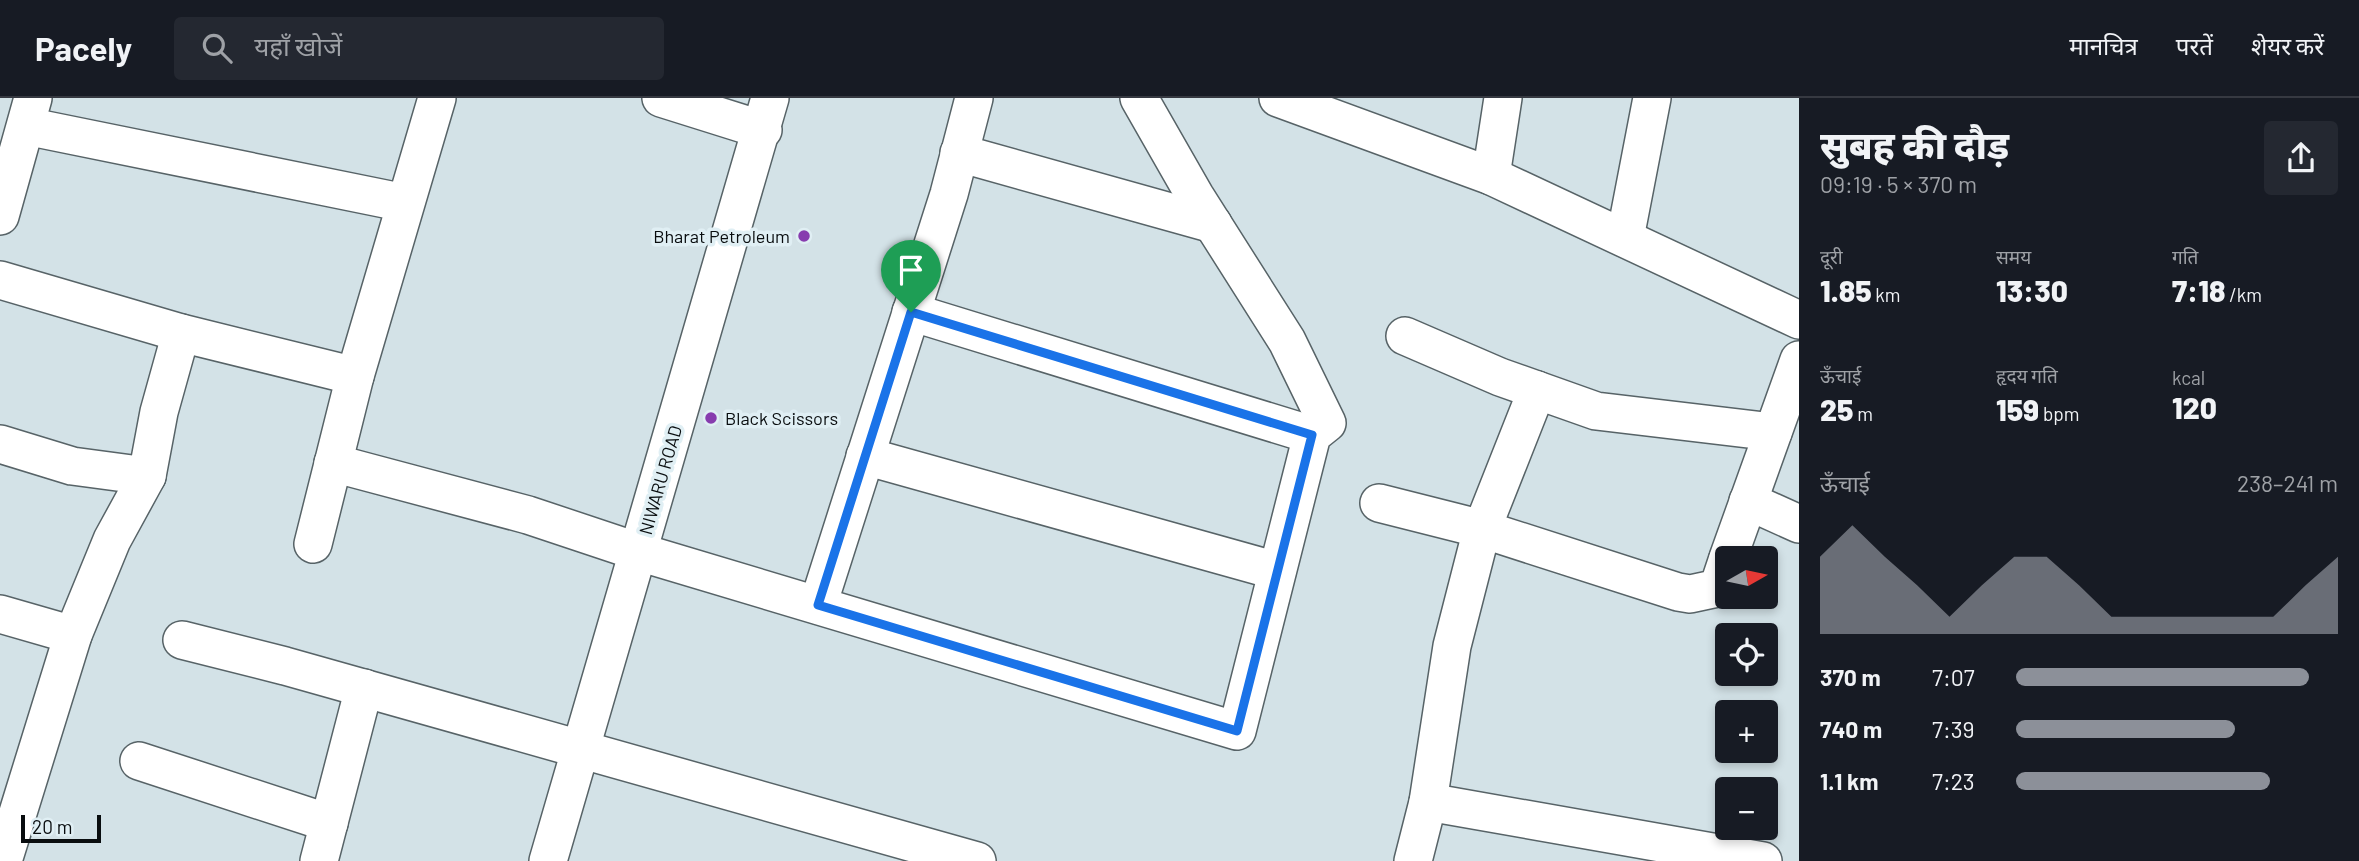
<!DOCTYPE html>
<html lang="hi">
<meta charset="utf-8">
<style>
:root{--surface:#171b24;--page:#242831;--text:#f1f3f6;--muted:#9ea1a6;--line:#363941;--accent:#8c9099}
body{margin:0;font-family:Barlow,"Noto Sans Devanagari",sans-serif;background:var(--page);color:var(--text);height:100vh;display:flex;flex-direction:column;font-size:26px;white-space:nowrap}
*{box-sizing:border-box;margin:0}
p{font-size:23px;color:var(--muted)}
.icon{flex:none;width:38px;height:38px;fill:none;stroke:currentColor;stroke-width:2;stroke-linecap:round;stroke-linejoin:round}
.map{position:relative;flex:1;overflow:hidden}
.details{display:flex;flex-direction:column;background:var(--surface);width:560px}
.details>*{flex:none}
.needle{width:46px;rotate:81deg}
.fabs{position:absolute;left:1715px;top:448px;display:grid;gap:14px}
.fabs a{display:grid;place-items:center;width:63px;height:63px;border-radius:7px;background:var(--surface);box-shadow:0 4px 10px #0003;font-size:35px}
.scale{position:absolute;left:21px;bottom:18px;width:80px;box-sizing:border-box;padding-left:7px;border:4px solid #090d0f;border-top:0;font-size:19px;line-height:24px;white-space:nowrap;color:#090d0f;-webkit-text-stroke:5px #e0eff4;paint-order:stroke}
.pin{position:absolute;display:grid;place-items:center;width:60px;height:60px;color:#fff;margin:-72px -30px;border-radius:50% 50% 50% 0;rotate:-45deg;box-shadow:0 0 7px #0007}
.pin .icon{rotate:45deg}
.round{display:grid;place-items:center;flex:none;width:74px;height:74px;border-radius:7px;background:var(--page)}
.headline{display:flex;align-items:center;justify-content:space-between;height:119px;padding:0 21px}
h1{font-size:38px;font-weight:800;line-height:52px}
.metrics{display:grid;grid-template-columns:repeat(3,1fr);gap:10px;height:119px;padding:7px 21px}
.metrics div{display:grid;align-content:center}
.metrics b{font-size:30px;font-weight:800}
.metrics small{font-size:19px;font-weight:400}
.metrics p{font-size:19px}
.chart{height:196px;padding:14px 21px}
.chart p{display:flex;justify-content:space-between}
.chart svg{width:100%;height:126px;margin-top:7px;fill:var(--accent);opacity:.7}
ul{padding:0 21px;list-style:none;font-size:23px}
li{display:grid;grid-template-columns:112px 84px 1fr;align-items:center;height:52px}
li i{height:18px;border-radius:9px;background:var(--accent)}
header{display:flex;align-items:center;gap:42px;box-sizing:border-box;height:98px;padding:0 35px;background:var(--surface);border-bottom:2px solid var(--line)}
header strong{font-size:33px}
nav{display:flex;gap:38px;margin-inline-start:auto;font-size:24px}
.search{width:490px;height:63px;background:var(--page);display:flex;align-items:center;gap:18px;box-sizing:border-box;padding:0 24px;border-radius:7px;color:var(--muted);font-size:26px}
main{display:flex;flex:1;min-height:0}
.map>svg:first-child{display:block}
</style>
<header>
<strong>Pacely</strong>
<div class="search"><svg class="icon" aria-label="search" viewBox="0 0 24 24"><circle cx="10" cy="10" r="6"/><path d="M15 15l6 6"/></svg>यहाँ खोजें</div>
<nav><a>मानचित्र</a><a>परतें</a><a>शेयर करें</a></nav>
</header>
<main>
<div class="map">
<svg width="1799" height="763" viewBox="0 0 1799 763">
<rect width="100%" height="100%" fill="#d3e2e7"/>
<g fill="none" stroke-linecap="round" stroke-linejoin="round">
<g stroke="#576367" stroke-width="40">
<g id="minor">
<path d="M661,0L763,32"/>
<path d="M1278,0L1491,78L1799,222"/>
<path d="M26,28L405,105"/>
<path d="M959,55L1213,126"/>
<path d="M1491,78L1503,0"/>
<path d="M0,118L33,0"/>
<path d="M1625,140L1652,0"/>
<path d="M0,182L181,235L355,278"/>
<path d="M911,214L1312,337"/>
<path d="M1405,238L1500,279L1596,313L1773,334"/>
<path d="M0,346L72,368L147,378"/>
<path d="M865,358L1277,473"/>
<path d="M333,365L528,417L639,454L1237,633L1312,337L1327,325L1287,243L1195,98L1139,0"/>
<path d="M1748,403L1799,426"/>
<path d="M1379,405L1482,431L1678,494L1690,496L1718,490L1727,463"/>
<path d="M313,446L355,278L437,0"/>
<path d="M1728,460L1799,262"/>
<path d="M818,507L949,96L974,0"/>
<path d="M0,516L73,537"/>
<path d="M182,542L285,568L977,763"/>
<path d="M139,663L329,725"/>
<path d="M1428,704L1452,548L1482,431L1537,292"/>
<path d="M3,763L73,537L112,442L147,378L159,314L181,235"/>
<path d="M319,763L364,590"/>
<path d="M548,763L770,0"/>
<path d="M1413,763L1428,704L1763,763"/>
</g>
</g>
<use href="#minor" stroke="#fff" stroke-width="37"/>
</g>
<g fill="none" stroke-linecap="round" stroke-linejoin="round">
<g stroke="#fff" stroke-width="14">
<path id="route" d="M911,214L1312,337L1237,633L818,507Z"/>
</g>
<use href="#route" stroke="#1a73e8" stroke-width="9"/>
</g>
<g fill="#873cae" stroke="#e0eff4" stroke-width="2.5">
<circle cx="804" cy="138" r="7"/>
<circle cx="711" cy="320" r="7"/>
</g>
<g text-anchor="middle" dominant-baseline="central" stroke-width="7" stroke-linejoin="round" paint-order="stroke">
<g font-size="18" fill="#090d0f" stroke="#e0eff4" text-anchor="end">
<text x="790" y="138">Bharat Petroleum</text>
<text x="725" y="320" text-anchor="start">Black Scissors</text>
</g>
<g font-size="18" fill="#090d0f" stroke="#e0eff4">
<text transform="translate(660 382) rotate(-74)">NIWARU ROAD</text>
</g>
</g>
</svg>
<div class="fabs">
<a><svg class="needle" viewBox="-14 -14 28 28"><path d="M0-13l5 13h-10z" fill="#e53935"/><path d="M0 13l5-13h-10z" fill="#9ea1a6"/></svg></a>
<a><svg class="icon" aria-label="locate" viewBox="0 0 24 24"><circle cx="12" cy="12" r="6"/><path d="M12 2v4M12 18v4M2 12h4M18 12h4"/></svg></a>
<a>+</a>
<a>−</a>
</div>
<div class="scale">20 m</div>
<div class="pin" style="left:911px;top:214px;background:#1e9e55"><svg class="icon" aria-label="arrive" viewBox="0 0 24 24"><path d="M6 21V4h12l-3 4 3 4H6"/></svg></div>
</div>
<section class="details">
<div class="headline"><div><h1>सुबह की दौड़</h1><p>09:19 · 5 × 370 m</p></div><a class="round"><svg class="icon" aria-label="share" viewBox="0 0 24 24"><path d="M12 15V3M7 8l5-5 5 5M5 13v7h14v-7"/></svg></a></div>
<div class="metrics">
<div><p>दूरी</p><b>1.85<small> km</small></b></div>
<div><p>समय</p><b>13:30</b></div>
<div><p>गति</p><b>7:18<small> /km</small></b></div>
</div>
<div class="metrics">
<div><p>ऊँचाई</p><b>25<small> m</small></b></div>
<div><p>हृदय गति</p><b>159<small> bpm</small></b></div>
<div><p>kcal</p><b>120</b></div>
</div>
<div class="chart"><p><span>ऊँचाई</span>238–241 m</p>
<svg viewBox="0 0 160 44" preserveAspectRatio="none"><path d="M0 44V17L10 6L20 17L30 27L40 38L50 27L60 17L70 17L80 27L90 38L100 38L110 38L120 38L130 38L140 38L150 27L160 17V44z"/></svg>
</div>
<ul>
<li><b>370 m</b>7:07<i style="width:91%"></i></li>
<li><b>740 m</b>7:39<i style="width:68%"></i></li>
<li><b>1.1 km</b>7:23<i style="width:79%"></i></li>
</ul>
</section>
</main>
